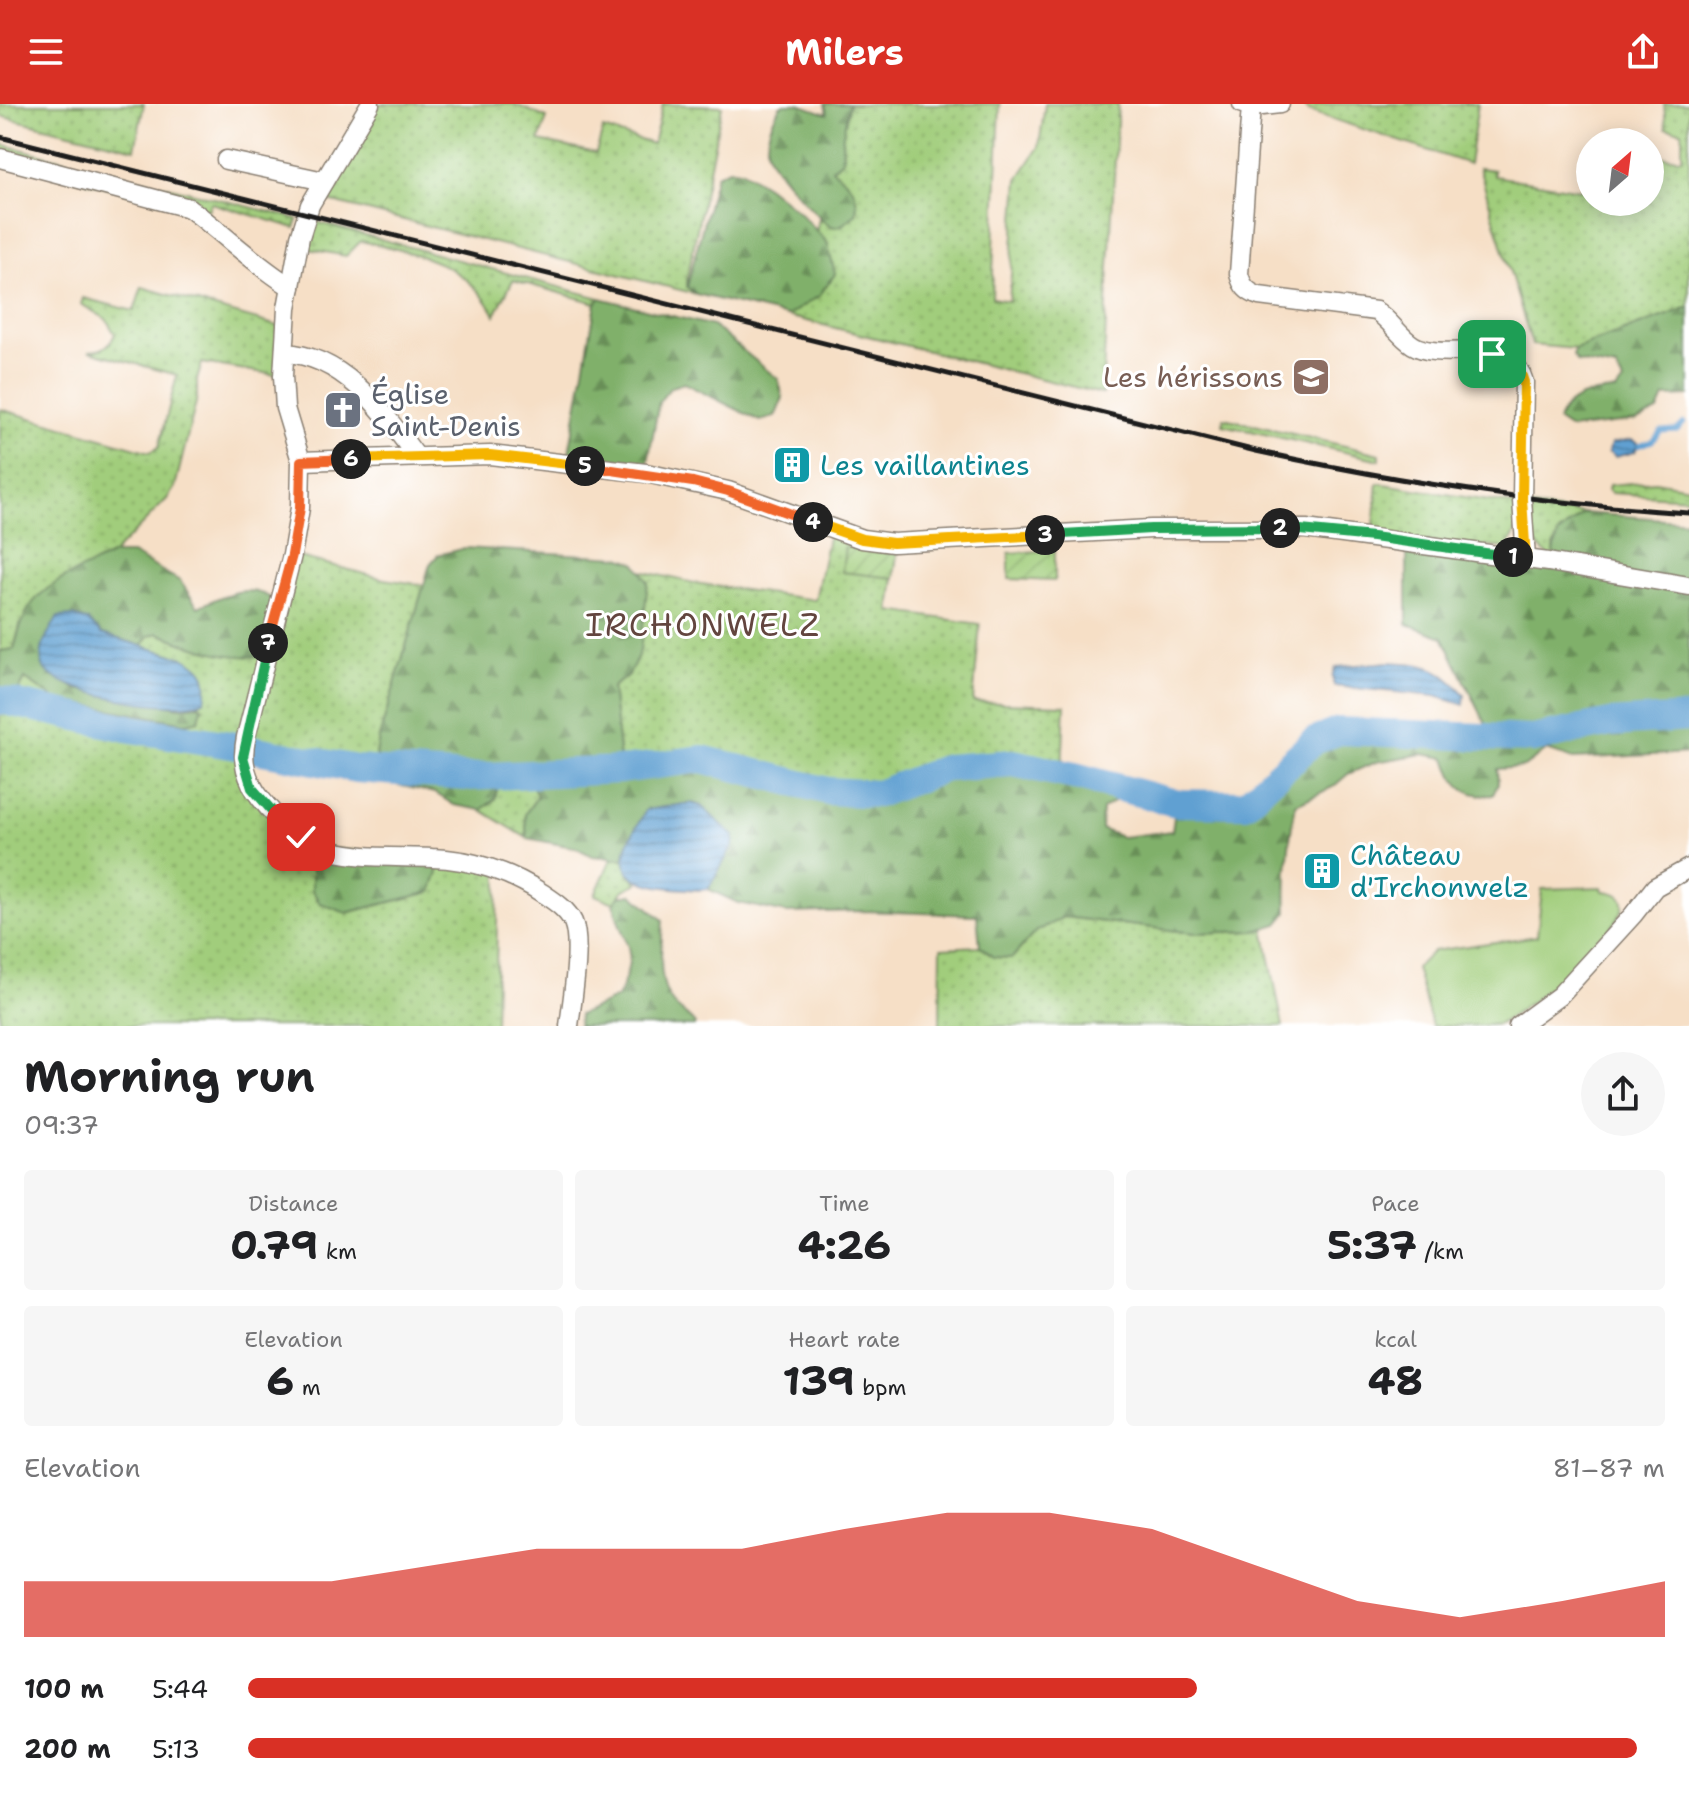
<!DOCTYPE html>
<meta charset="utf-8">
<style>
:root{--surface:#fff;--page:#f6f6f6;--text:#202124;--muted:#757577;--accent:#d93025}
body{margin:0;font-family:"Shantell Sans",sans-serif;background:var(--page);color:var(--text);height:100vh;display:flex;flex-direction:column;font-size:30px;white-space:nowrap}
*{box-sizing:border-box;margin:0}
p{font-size:26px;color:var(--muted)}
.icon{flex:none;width:44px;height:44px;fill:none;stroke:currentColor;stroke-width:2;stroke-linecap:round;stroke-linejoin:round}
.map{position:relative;height:922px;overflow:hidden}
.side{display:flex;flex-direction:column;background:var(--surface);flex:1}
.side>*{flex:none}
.needle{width:52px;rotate:28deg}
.fabs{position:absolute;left:1576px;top:24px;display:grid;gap:16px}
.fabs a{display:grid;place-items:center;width:88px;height:88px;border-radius:50%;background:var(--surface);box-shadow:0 4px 20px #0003;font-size:40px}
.pin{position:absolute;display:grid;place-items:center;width:68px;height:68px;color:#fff;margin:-34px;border-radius:16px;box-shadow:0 4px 12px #0006}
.km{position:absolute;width:40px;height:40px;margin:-20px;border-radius:50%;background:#222;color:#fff;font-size:22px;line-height:40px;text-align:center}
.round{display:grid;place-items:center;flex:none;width:84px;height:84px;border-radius:42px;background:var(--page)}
.summary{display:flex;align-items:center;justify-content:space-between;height:136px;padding:0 24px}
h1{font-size:44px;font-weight:700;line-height:60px}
.stats{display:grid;grid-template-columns:repeat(3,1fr);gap:12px;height:136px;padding:8px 24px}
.stats div{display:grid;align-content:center;border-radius:8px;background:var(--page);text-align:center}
.stats b{font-size:40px;font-weight:700}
.stats small{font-size:22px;font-weight:400}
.stats p{font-size:22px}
.chart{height:224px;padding:16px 24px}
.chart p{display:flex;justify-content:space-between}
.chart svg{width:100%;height:144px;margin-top:8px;fill:var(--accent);opacity:.7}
ul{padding:0 24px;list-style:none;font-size:26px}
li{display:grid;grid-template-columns:128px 96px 1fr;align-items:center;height:60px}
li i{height:20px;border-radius:10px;background:var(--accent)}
header{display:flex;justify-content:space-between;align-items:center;height:104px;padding:0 24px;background:var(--accent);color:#fff;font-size:36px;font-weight:700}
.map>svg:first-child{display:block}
</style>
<header><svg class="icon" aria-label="menu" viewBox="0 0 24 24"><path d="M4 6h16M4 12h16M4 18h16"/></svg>Milers<svg class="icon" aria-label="share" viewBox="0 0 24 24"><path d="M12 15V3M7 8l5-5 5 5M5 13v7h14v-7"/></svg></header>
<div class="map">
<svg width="1689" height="922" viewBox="0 0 1689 922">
<defs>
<pattern id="grass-dots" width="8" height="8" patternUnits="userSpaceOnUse" patternTransform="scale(2)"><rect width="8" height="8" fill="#a1cd7b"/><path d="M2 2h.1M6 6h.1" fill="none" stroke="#8aaf6a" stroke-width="1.8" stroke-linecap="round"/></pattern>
<pattern id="forest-firs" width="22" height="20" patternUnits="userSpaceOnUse" patternTransform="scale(2)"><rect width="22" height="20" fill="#80b06b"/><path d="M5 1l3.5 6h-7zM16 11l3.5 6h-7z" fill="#688e57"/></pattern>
<pattern id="garden-furrows" width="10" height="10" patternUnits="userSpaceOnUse" patternTransform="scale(2)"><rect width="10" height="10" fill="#a1cd7b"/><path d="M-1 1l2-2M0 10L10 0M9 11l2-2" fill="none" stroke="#8aaf6a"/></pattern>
<pattern id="water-rules" width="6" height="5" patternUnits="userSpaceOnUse" patternTransform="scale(2)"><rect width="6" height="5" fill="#60a0d2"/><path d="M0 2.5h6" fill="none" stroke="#4e82aa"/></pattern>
</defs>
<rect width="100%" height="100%" fill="#fff"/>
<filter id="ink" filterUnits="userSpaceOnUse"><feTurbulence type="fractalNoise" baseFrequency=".0125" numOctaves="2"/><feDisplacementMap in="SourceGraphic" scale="16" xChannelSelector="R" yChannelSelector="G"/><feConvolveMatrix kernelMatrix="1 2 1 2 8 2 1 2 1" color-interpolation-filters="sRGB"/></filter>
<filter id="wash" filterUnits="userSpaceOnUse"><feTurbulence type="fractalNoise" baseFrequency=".006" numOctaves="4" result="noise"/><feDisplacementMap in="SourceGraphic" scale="32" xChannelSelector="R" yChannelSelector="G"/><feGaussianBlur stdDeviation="1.8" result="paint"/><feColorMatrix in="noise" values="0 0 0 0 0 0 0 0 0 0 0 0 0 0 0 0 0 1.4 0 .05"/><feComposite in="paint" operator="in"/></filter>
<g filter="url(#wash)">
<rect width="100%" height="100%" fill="#f6dfc6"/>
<g fill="url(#grass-dots)" stroke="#5e744c" stroke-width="2">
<path d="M0,0H144L135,45L0,12Z"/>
<path d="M370,0H514L547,14L539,37L596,49L603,25L653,40L663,0L722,2L687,175V183L696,190L321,95Z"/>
<path d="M849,0H1000L992,194L1009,197L1018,75L1039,43L1045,0H1118L1102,290L787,212L819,192L827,138L816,128L819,114L831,123L832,65L843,55L842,35Z"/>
<path d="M1303,0H1478L1469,60L1308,7Z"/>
<path d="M1664,0H1689V203L1575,245L1532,241L1479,64L1494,66V72L1581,86L1584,66L1590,63V98H1650V51L1682,54V27L1666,24Z"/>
<path d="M0,40L298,115L295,124L211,99L206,110L0,54Z"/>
<path d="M313,117L600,194L596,199L513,176L495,211C467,158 415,149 361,137L346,152L298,143Z"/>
<path d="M142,183L285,224L283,272L202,259L197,276V294L175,383L167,395L113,450L53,482L20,521L14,545L0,547V305L150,348L159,343L177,271L89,247C103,246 109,243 115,230L106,215L81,200L83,194L134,207Z"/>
<path d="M1224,314L1380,350V356L1223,321Z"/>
<path d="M1655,377L1689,383V394L1611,389L1608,386L1609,381Z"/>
<path d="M1378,379L1521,402C1520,418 1517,432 1505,444L1373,433Z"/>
<path d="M1530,403L1584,409L1554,441V449L1559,457C1530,444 1531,432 1530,403Z"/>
<path d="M830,424L898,439L890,507L980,520L973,598L1065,601L1062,669L1013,659L946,664L878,690L828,687L702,655L621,666L612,583L629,571L648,478L641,467L694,479L815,496Z"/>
<path d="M292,451L384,475L424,481L379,634L376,650L385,667L356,665L245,643L241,671L323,744L312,786L320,799L347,809L431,788L436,754L498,768L495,922H0V596L16,592L25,575L57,596L186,619L199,616L202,603L198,601L205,595L187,555L142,542L149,532L158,529C193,543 224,555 262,552Z"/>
<path d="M534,670L532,679L537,693L525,710L527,734L481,706L495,695L500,671Z"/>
<path d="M611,755H624L629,770L638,779L624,786L614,799L595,791Z"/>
<path d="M1064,813L1194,829L1254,827L1264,825L1283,922H940L941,844L980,842L993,853L1012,854L1035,828Z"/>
</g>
<g fill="url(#forest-firs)" stroke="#4e6644" stroke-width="2">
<path d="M785,0H799L827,10L825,0H849L842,35L843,55L832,65C849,78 860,87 856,110C850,115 843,123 835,123C823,122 771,62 768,50C764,33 773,16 780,2Z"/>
<path d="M729,65L741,66L768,83L799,108L827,138L835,170L819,192L787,212L696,190L687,183L716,71Z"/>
<path d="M600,194L713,222L778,275L783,294L775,313L760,317L684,279L671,283L659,298L646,369L567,360L596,199Z"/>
<path d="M1689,203V292L1664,293L1658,307L1637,317L1570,325L1558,317C1566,292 1593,288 1616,287L1623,278L1616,265L1578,258L1573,252L1575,245Z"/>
<path d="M1584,409L1689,417V649L1573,655L1547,646L1524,663L1497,665L1498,679L1493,691C1464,693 1454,680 1446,654L1422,650L1376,658L1348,670L1333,683L1296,700C1288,737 1285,772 1287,809L1278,820L1255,827L1194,829L1064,813L1035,828L1012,854L993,853L980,842L977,811L862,807L787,809L738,799L708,785L733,742L701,702L692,699L646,706L628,740L624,755L592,752L577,744L527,734L525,710L537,693L532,679L534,670L500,671L495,695L481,706L454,701L435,689L397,681L385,667L376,650L379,634L430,460L438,451L465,444L620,453L636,459L648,478L640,547L629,571L612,583L621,665L702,655L828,687L878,690L946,664L1013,659L1130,687L1102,705L1101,725L1122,733L1172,727L1176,699L1245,700L1314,637L1339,627L1492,632L1443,533L1407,520V438L1559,457L1554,449L1558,430Z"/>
<path d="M113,450H132L180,477L198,503C228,490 251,476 280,500L262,552C224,555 192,543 158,529L149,532L142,542L102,530L88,517L45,536L42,559L76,585L179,603L198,601L202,603L199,616L186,619L57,596L25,575L16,592L0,596V547L14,545C18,531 21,516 29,504C46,477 87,464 113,450Z"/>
<path d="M323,744L436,754L438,769L431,788L346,809L320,799L312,786V756Z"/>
<path d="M632,790L663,816C662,841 656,877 672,898C678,906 689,911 695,920L694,922H578L579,911L617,894C624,880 632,859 628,843C623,827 616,816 614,799L619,792Z"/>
</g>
<path fill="#a1cd7b" stroke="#5e744c" stroke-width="2" d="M1602,783L1603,787C1613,788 1625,790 1623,803C1619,829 1524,907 1499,920C1487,922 1448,922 1432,922L1416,864L1433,847L1537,832L1542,785Z"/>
<g fill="url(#garden-furrows)" stroke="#5e744c" stroke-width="2">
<path d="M845,443L897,450L894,474L842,468Z"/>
<path d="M1055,446V477L1009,475V449Z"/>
</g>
<g fill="url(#water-rules)" stroke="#3e5e77" stroke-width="2">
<path d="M1631,336L1638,339L1635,348L1615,353L1608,348L1611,340Z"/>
<path d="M73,512L88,517L102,530L187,555C206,566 209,575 205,596C182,611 51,590 42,560C38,543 50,526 58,513Z"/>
<path d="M1389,558C1426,560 1439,561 1465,591L1464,601L1435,592L1334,582L1332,572L1336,563Z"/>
<path d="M691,699L701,702L734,732L733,742L708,785L698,786C670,783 610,786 628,740C632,729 640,717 646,706Z"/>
</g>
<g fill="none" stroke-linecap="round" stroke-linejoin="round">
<path stroke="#60a0d2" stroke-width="5" d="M1639,342L1652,337L1661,327L1677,326L1684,319"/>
<path stroke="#60a0d2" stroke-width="28" d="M0,596L132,625L236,642L356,665L467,673L621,666L702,655L828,687L878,690L946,664L1013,659L1079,673L1176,699L1245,700L1314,637L1339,627L1533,635L1610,619L1689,614"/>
</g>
</g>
<g filter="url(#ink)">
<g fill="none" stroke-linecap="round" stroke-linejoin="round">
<g stroke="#897e71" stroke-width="21">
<g id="minor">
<path d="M370,0L310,101L300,133L287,204L283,272L285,304L301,357L300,404L292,451L246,633C241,658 246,675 261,695C276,714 294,732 317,742C351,756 396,752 432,754C470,755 511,768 542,789C554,797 567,805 573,818C582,839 572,898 569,922"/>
<path d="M1242,0L1262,2L1280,0"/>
<path d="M1251,2L1239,170C1242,182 1247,188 1259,192L1376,207C1390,216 1399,232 1413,241C1444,260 1510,227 1524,278L1522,395L1526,455"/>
<path d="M0,54L189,104C223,129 254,160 291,183"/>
<path d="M226,56L324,77"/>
<path d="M285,249C345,252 383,308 416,352"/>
<path d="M301,357L490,351L646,369L728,387L862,435L893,439L1151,425H1306L1548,458L1689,482"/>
<path d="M1518,922L1559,892L1633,811L1655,783L1689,764"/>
</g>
</g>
<use href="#minor" stroke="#fff" stroke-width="18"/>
<path stroke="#1c1c1c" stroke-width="5" d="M0,33L1256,347C1399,378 1542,400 1689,409"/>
</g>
</g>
<g fill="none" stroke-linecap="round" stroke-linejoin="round" filter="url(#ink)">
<g stroke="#fff" stroke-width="16">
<path id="split-1" d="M1492,250C1509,253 1519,261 1524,278L1522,395L1526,455L1513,453"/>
</g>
<g stroke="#fff" stroke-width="16">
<path id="split-2" d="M1280,424L1373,433L1513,453"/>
</g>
<g stroke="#fff" stroke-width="16">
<path id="split-3" d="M1045,431L1151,425L1280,424"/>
</g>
<g stroke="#fff" stroke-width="16">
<path id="split-4" d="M813,418L862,435L893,439L1045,431"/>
</g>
<g stroke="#fff" stroke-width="16">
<path id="split-5" d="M585,362L693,378L728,387L813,418"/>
</g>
<g stroke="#fff" stroke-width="16">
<path id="split-6" d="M351,355L490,351L585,362"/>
</g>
<g stroke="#fff" stroke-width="16">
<path id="split-7" d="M268,539L292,451L300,404L301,357L351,355"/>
</g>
<g stroke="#fff" stroke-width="16">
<path id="split-8" d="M268,539L243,653L252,684L287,724L301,733"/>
</g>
<use href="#split-1" stroke="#f5b400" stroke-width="10"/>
<use href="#split-2" stroke="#22a559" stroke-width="10"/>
<use href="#split-3" stroke="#22a559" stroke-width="10"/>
<use href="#split-4" stroke="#f5b400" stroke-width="10"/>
<use href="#split-5" stroke="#f0652b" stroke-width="10"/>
<use href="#split-6" stroke="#f5b400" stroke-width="10"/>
<use href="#split-7" stroke="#f0652b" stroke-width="10"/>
<use href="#split-8" stroke="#22a559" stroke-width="10"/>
</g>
<defs>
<g id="school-square" transform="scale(2)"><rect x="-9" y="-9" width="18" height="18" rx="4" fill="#8d6e63" stroke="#fff"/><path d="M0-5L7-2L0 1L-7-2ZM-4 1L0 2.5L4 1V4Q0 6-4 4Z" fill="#fff"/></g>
<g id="church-square" transform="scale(2)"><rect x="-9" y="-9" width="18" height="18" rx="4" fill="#6b7280" stroke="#fff"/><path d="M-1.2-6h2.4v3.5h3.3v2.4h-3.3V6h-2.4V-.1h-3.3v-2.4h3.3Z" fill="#fff"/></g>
<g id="building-square" transform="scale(2)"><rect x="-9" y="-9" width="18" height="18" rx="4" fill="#0f9aa8" stroke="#fff"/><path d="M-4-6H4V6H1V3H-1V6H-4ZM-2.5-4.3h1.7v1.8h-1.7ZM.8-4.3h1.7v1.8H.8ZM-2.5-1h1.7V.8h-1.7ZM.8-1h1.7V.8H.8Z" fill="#fff"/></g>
</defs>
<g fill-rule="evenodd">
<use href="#school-square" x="1311" y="273"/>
<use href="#church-square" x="343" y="306"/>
<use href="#building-square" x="792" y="361"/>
<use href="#building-square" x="1322" y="767"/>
</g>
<g text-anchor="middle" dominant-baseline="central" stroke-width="6" stroke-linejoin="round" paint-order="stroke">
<g font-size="28" fill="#785e54" stroke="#fff" text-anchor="end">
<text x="1283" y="273">Les hérissons</text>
</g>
<g font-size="28" fill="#5b616d" stroke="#fff" text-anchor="start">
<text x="371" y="290">Église<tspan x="371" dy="32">Saint-Denis</tspan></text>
</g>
<g font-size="28" fill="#0d838f" stroke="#fff" text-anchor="start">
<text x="820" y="361">Les vaillantines</text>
<text x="1350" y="751">Château<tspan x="1350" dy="32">d'Irchonwelz</tspan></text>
</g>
<g font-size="32" letter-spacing="2" fill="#63453f" stroke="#fff">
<text x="703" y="520">IRCHONWELZ</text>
</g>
</g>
</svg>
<div class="fabs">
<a><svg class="needle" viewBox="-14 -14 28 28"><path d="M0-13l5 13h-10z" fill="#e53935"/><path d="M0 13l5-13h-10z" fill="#757577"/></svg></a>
</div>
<div class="pin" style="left:1492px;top:250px;background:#1e9e55"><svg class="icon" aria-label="arrive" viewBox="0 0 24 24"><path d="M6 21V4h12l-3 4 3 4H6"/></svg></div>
<div class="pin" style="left:301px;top:733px;background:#d93025"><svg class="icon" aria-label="check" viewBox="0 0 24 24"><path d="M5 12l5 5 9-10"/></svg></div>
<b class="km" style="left:1513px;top:453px">1</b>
<b class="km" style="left:1280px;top:424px">2</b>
<b class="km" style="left:1045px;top:431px">3</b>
<b class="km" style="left:813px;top:418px">4</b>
<b class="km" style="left:585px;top:362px">5</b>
<b class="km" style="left:351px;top:355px">6</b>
<b class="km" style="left:268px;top:539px">7</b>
</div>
<section class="side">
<div class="summary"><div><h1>Morning run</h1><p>09:37</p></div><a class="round"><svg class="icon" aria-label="share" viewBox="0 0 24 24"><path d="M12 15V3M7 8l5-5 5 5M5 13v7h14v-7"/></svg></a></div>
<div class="stats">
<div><p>Distance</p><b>0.79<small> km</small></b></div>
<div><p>Time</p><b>4:26</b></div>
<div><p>Pace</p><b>5:37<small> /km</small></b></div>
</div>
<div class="stats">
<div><p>Elevation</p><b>6<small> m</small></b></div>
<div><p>Heart rate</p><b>139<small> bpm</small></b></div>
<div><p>kcal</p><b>48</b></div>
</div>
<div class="chart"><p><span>Elevation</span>81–87 m</p>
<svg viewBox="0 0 160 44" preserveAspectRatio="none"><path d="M0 44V27L10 27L20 27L30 27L40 22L50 17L60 17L70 17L80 11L90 6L100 6L110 11L120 22L130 33L140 38L150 33L160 27V44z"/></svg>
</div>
<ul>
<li><b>100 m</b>5:44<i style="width:67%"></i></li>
<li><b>200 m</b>5:13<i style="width:98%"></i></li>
</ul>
</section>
